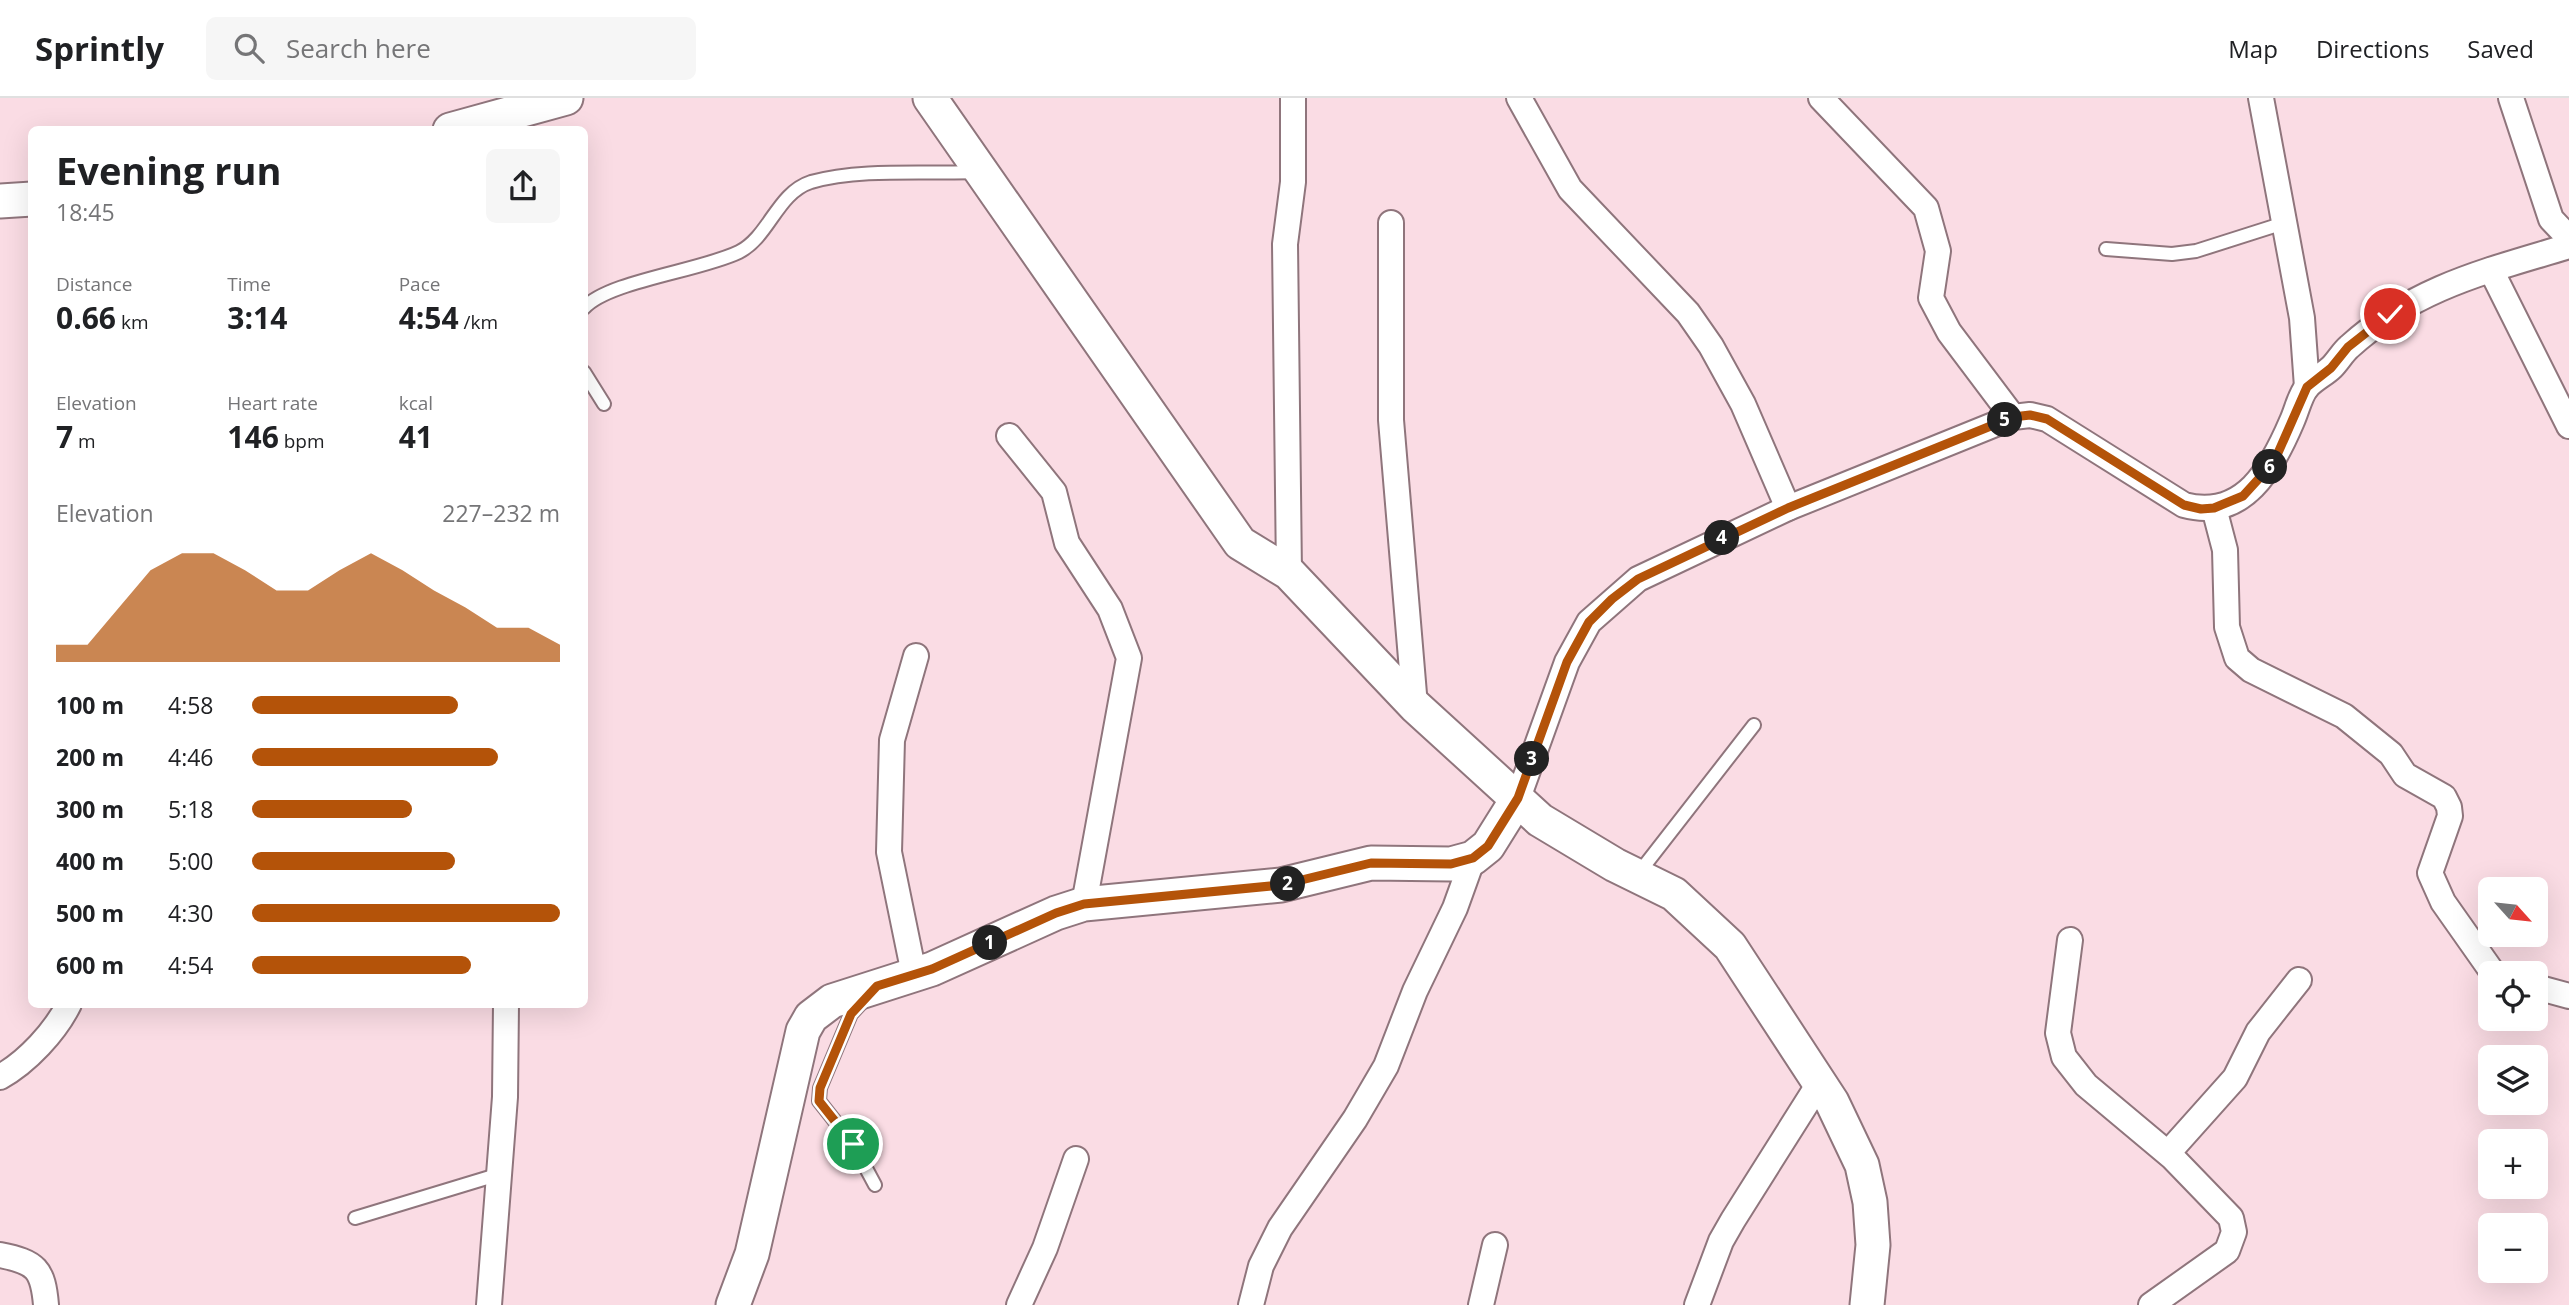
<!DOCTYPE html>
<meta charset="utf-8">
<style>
:root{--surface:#fff;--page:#f6f6f6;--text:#202124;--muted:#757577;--line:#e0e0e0;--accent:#b45309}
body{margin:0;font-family:"Open Sans",sans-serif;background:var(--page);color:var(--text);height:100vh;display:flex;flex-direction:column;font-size:26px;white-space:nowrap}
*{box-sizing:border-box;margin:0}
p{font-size:23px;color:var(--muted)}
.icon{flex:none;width:38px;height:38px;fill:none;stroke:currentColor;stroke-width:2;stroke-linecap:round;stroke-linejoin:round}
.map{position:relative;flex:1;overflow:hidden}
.sheet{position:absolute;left:28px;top:28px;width:560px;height:882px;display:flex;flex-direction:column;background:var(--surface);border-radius:10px;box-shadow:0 7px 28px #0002}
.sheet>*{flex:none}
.needle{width:46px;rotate:117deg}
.fabs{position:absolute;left:2478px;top:779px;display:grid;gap:14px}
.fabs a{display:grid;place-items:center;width:70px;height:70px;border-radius:10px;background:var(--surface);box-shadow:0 7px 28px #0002;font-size:35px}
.pin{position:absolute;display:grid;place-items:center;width:60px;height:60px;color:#fff;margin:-30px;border:4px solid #fff;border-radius:50%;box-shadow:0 2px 7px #0007}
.km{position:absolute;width:35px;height:35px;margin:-18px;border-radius:50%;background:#222;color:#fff;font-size:19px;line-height:35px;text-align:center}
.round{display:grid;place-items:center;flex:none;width:74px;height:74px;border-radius:10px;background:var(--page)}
.overview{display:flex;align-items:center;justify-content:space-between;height:119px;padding:0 28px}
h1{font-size:38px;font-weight:700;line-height:52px}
.figures{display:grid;grid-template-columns:repeat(3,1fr);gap:10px;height:119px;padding:7px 28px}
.figures div{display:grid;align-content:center}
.figures b{font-size:30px;font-weight:700}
.figures small{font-size:19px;font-weight:400}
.figures p{font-size:19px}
.chart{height:196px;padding:14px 28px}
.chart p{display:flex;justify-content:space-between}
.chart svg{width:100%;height:126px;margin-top:7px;fill:var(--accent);opacity:.7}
ul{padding:0 28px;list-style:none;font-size:23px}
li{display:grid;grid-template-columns:112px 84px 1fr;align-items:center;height:52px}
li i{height:18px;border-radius:9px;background:var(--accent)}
header{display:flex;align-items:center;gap:42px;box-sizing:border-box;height:98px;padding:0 35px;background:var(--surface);border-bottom:2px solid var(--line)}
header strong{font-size:33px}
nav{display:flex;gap:38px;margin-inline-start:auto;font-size:24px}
.search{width:490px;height:63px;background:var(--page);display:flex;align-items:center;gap:18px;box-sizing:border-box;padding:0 24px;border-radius:10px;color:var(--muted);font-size:26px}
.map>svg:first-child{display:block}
</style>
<header>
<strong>Sprintly</strong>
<div class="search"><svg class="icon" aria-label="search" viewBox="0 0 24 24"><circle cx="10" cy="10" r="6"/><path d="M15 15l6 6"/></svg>Search here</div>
<nav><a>Map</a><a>Directions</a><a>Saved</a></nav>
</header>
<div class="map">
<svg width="2569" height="1207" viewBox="0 0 2569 1207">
<rect width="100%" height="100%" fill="#fadce4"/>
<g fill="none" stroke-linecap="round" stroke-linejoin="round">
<g stroke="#8f757c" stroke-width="16">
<g id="lane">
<path d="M2106,151L2172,156L2196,153L2284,125"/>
<path d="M584,210C608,183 700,173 739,154C769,139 777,95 811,84C860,70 926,76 977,74"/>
<path d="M584,274L604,306"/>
<path d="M1638,776L1754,627"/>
<path d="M865,901L851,916L820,990L819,1003L853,1046L875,1087"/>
<path d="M355,1120L500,1076"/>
</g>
</g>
<g stroke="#8f757c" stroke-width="28">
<g id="street">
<path d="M1519,0L1570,91L1688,215L1711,248L1743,306L1788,410"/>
<path d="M1821,0L1926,110L1938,153L1931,200L1949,234L2013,319"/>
<path d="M2261,0L2302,220L2307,289"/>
<path d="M2511,0L2551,121L2569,140"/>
<path d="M1391,125V322L1415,608"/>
<path d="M2491,172L2569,328"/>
<path d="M1009,338L1054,394L1067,445L1110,511L1129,560L1084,806"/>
<path d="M2214,410L2225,452L2227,529L2237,560L2251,572L2344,618L2391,656L2405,677L2444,699L2449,709L2450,718L2430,775L2443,804L2493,875"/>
<path d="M1289,475L1285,146L1293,84V0"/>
<path d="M1518,700L1567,564L1589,524L1638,481L1788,410L2013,319L2030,317L2047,321L2184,407C2244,423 2272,370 2292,323C2297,312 2300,297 2307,289C2314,281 2325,276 2332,269C2338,263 2343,254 2349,249C2415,189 2487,173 2569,148"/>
<path d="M2070,842L2058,935L2064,959L2086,987L2172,1059L2231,1120L2234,1134L2227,1153L2151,1207"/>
<path d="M914,876L889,754L892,642L916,558"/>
<path d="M2536,889L2569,898"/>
<path d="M0,979C27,964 55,934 69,906"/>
<path d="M2168,1055L2235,980L2258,934L2299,882"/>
<path d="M0,1157C36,1164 43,1171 46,1207"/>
<path d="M489,1207L505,999L506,906"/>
<path d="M1019,1207L1045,1150L1076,1061"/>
<path d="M1251,1207L1261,1168L1280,1130L1355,1021L1386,968L1415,893L1455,810L1473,760"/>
<path d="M1481,1207L1495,1147"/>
<path d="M1697,1207L1721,1143L1733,1122L1820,984"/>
</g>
</g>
<g stroke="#8f757c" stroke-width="37">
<g id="secondary">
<path d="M930,0L1240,445L1289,475L1415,608L1540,722L1615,767L1674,796L1730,848L1832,1004L1862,1067L1870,1104L1873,1147L1867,1207"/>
<path d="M450,32L566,0"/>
<path d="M0,103L32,101"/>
<path d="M733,1207L752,1156L803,933L811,919L832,903L932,871L1056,815L1084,806L1281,787L1371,765L1451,766L1473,760L1488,748L1518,700"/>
</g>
</g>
<use href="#lane" stroke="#fff" stroke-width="12"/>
<use href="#street" stroke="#fff" stroke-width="24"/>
<use href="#secondary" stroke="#fff" stroke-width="33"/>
</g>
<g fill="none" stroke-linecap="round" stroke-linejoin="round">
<g stroke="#fff" stroke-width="14">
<path id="route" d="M853,1046L819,1003L820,990L851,916L877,888L932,871L1056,815L1084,806L1281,787L1371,765L1451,766L1473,760L1488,748L1518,700L1567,564L1589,524L1612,501L1638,481L1788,410L2013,319L2030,317L2047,321L2184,407L2201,411L2214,410L2243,398L2274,364L2307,289L2331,270L2348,249L2390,216"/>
</g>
<use href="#route" stroke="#b45309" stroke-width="9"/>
</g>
</svg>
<div class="fabs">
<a><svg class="needle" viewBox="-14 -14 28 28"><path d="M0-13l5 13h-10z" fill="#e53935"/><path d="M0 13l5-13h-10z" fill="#757577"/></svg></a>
<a><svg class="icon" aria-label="locate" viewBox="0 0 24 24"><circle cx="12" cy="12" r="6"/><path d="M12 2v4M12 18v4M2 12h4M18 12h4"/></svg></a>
<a><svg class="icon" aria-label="layers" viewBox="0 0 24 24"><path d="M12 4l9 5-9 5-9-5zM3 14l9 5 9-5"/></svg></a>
<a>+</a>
<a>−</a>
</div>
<div class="pin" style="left:853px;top:1046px;background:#1e9e55"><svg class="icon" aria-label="arrive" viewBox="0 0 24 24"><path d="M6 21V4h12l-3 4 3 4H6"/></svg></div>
<div class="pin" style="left:2390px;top:216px;background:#d93025"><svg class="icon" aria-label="check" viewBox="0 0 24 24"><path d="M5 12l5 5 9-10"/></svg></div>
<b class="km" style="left:990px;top:845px">1</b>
<b class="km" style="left:1288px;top:786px">2</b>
<b class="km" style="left:1532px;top:661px">3</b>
<b class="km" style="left:1722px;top:440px">4</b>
<b class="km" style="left:2005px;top:322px">5</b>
<b class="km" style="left:2270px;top:369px">6</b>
<section class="sheet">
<div class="overview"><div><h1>Evening run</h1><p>18:45</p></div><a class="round"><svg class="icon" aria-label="share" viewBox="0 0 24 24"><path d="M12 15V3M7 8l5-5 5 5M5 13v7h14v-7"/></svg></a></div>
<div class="figures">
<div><p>Distance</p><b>0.66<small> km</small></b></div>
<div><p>Time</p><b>3:14</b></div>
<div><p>Pace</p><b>4:54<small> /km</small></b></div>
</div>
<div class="figures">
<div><p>Elevation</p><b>7<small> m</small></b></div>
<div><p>Heart rate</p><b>146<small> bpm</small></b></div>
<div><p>kcal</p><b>41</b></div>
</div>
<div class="chart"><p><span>Elevation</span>227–232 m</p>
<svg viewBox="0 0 160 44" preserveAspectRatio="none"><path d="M0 44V38L10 38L20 25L30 12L40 6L50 6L60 12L70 19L80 19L90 12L100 6L110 12L120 19L130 25L140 32L150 32L160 38V44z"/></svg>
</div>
<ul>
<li><b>100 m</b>4:58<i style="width:67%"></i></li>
<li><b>200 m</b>4:46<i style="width:80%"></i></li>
<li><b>300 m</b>5:18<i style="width:52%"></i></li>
<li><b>400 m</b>5:00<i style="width:66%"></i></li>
<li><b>500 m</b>4:30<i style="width:100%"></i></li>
<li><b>600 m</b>4:54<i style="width:71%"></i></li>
</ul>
</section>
</div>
